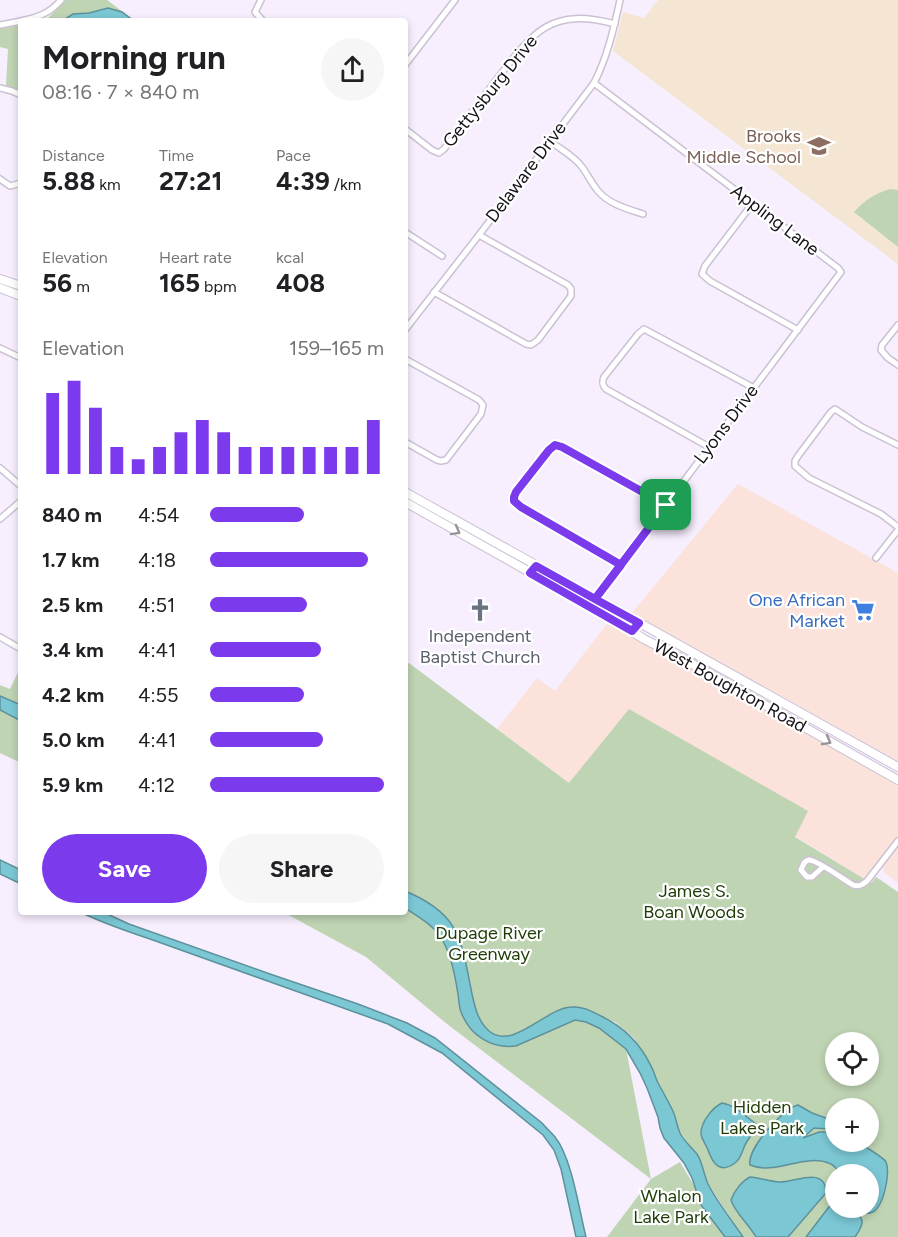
<!DOCTYPE html>
<meta charset="utf-8">
<style>
:root{--surface:#fff;--page:#f6f6f6;--text:#202124;--muted:#757577;--accent:#7c3aed}
body{margin:0;font-family:Figtree,sans-serif;background:var(--page);color:var(--text);height:100vh;display:flex;flex-direction:column;font-size:22px;white-space:nowrap}
*{box-sizing:border-box;margin:0}
p{font-size:20px;color:var(--muted)}
.icon{flex:none;width:33px;height:33px;fill:none;stroke:currentColor;stroke-width:2;stroke-linecap:round;stroke-linejoin:round}
.map{position:relative;flex:1;overflow:hidden}
.drawer{position:absolute;left:18px;top:18px;width:390px;height:897px;display:flex;flex-direction:column;background:var(--surface);border-radius:6px;box-shadow:0 3px 9px #0003}
.drawer>*{flex:none}
.controls{position:absolute;left:825px;top:1032px;display:grid;gap:12px}
.controls a{display:grid;place-items:center;width:54px;height:54px;border-radius:50%;background:var(--surface);box-shadow:0 3px 9px #0003;font-size:30px}
.pin{position:absolute;display:grid;place-items:center;width:51px;height:51px;color:#fff;margin:-26px;border-radius:12px;box-shadow:0 3px 9px #0006}
.round{display:grid;place-items:center;flex:none;width:63px;height:63px;border-radius:32px;background:var(--page)}
.headline{display:flex;align-items:center;justify-content:space-between;height:102px;padding:0 24px}
h1{font-size:33px;font-weight:700;line-height:45px}
.metrics{display:grid;grid-template-columns:repeat(3,1fr);gap:9px;height:102px;padding:6px 24px}
.metrics div{display:grid;align-content:center}
.metrics b{font-size:26px;font-weight:700}
.metrics small{font-size:16px;font-weight:400}
.metrics p{font-size:16px}
.chart{height:168px;padding:12px 24px}
.chart p{display:flex;justify-content:space-between}
.chart svg{width:100%;height:108px;margin-top:6px;stroke:var(--accent);stroke-width:6}
.primary-button{display:flex;gap:12px;margin-top:auto;padding:12px 24px}
.primary-button a{flex:1;height:69px;border-radius:36px;background:var(--accent);color:#fff;font-size:24px;font-weight:700;line-height:69px;text-align:center}
.primary-button a+a{background:var(--page);color:var(--text)}
ul{padding:0 24px;list-style:none;font-size:20px}
li{display:grid;grid-template-columns:96px 72px 1fr;align-items:center;height:45px}
li i{height:15px;border-radius:8px;background:var(--accent)}
.map>svg:first-child{display:block}
</style>
<div class="map">
<svg width="898" height="1237" viewBox="0 0 898 1237">
<rect width="100%" height="100%" fill="#f7eefe"/>
<g fill="#fbe2da">
<path d="M738,484L898,573V761L632,613Z"/>
<path d="M610,620L667,654L898,783V836L864,879L795,836L808,811L569,783L497,729L537,678L555,691Z"/>
<path d="M898,848V883L884,872L883,868L884,865Z"/>
</g>
<path fill="#f4e6d3" d="M658,0H898V264L613,51L623,12L644,18Z"/>
<g fill="#bfd4b3" fill-rule="evenodd">
<path d="M66,0H107L135,21H39L48,18Z"/>
<path d="M21,25V91L6,86L8,49L0,47V29Z"/>
<path d="M890,189L898,190V247L854,212C865,200 874,194 890,189Z"/>
<path d="M409,663L569,783L629,709L808,811L795,837L871,883L876,877L898,892V1237H743L708,1184L697,1155L692,1150L679,1130L674,1113L634,1038L615,1022L582,1007L586,1022L599,1028L626,1049L651,1179L680,1162L725,1237H607L651,1179L447,1024L366,957L283,912H405V665ZM836,1042H868V1076H836ZM836,1108H868V1142H836ZM836,1174H868V1208H836Z"/>
<path d="M21,666V763L0,753V685L10,689Z"/>
</g>
<g fill="#7bc8d4" stroke="#5d919c" stroke-width="1.5">
<path d="M108,8L122,12L134,21H62L73,14L89,13Z"/>
<path d="M0,696L21,705V721L0,710Z"/>
<path d="M0,860L21,870V884L0,874Z"/>
<path d="M405,891C461,914 461,940 472,994C475,1008 478,1021 489,1031C513,1051 546,1008 571,1007C583,1006 591,1011 601,1016C624,1027 640,1043 651,1066C654,1071 655,1077 658,1083C663,1092 668,1101 673,1111C676,1118 677,1126 680,1133C684,1141 691,1147 697,1154C702,1161 704,1175 708,1184C717,1202 731,1219 743,1237H725L701,1205L692,1178L684,1163L664,1138L660,1128L658,1117L647,1088L640,1073L626,1049L599,1028L586,1022L575,1020L516,1046C492,1049 470,1036 461,1012C459,1007 459,1000 458,994C455,976 452,958 443,941C435,926 419,917 405,908Z"/>
<path d="M80,912H103L129,924L270,974L358,1004L407,1023L435,1038L542,1123C546,1128 551,1132 555,1137C572,1158 579,1210 586,1237H576L561,1169L554,1150L543,1135L442,1053L388,1024L150,939C126,931 103,923 80,912Z"/>
<path d="M722,1103C735,1105 745,1116 756,1124V1128C753,1133 749,1138 746,1143C742,1150 742,1158 735,1163C720,1174 713,1164 708,1150C706,1144 701,1139 701,1133C701,1122 713,1107 722,1103Z"/>
<path d="M798,1105L812,1113L829,1119L832,1125L829,1129L814,1128L803,1138L819,1132H835L836,1142C841,1142 849,1140 855,1142C859,1142 884,1158 886,1162C891,1173 883,1211 870,1213C864,1214 861,1211 857,1208H868V1174H841C838,1171 835,1166 831,1164C805,1152 776,1176 750,1165C747,1149 782,1109 798,1105Z"/>
<path d="M750,1177C760,1178 769,1181 779,1182C794,1183 826,1165 826,1193L788,1237H756C749,1224 735,1213 731,1200C734,1191 742,1181 750,1177Z"/>
<path d="M835,1199L836,1208H851C865,1218 865,1223 855,1237H806Z"/>
</g>
<g fill="none" stroke-linecap="round" stroke-linejoin="round">
<g stroke="#cbc1d3" stroke-width="8">
<g id="minor">
<path d="M261,0L255,12L263,21"/>
<path d="M21,21C38,17 49,14 61,0"/>
<path d="M0,25L21,21"/>
<path d="M405,65L455,0"/>
<path d="M0,88L12,91L21,95"/>
<path d="M405,129L432,150L439,153L444,149C462,125 480,102 497,79C534,31 551,7 615,24"/>
<path d="M550,141C560,149 574,156 582,167C588,175 592,184 598,191C609,204 627,209 643,214"/>
<path d="M0,179L10,186L21,183"/>
<path d="M753,203L705,266L702,274L710,281L798,330"/>
<path d="M405,232L442,256"/>
<path d="M434,292L526,344L531,345L538,340L571,296V289L568,285L479,235"/>
<path d="M898,325L882,345L881,350L888,358L898,365"/>
<path d="M405,330L479,235L594,83C607,58 614,28 620,0"/>
<path d="M0,348L21,358"/>
<path d="M405,359L479,400L483,405L481,414L446,460L441,461L437,460L405,442"/>
<path d="M898,445L862,427L835,409L831,412L798,456L795,461V466L809,478L881,514L898,527"/>
<path d="M709,447L606,389C602,385 602,382 604,377L638,334L644,329L754,388"/>
<path d="M0,468L21,486"/>
<path d="M0,519L21,501"/>
<path d="M876,558L898,530"/>
<path d="M621,565L521,507L514,501V497L516,492L549,449L555,445L562,447L666,505"/>
<path d="M590,606L841,272L838,268L594,83"/>
<path d="M0,637L21,649"/>
<path d="M823,867L812,877H807L801,870L804,863C808,860 808,859 813,861C824,865 843,879 853,885C859,887 862,885 867,881L898,841"/>
</g>
</g>
<g stroke="#cbc1d3" stroke-width="10">
<g id="secondary">
<path d="M0,279L21,286"/>
<path d="M0,288L21,296"/>
<path d="M405,492L898,767"/>
<path d="M405,502L590,606L644,639L696,666L898,780"/>
</g>
</g>
<use href="#minor" stroke="#fff" stroke-width="5"/>
<use href="#secondary" stroke="#fff" stroke-width="8"/>
</g>
<defs><path id="oneway-chevron" d="M-2-3.5L2.5 0L-2 3.5" fill="none" stroke-width="1.6" stroke-linecap="round" stroke-linejoin="round" transform="scale(1.5)"/></defs>
<g stroke="#969497">
<use href="#oneway-chevron" transform="translate(456 531) rotate(29)"/>
<use href="#oneway-chevron" transform="translate(827 741) rotate(29)"/>
</g>
<g fill="none" stroke-linecap="round" stroke-linejoin="round">
<g stroke="#fff" stroke-width="12">
<path id="route" d="M666,505L562,447L555,445L549,450L516,492L514,497V501L521,507L621,565L595,599L536,566L530,573L632,631L639,623L595,599L666,505"/>
</g>
<use href="#route" stroke="#7c3aed" stroke-width="8"/>
</g>
<defs>
<g id="school-bare" transform="scale(1.8)"><path d="M0-5L7-2L0 1L-7-2ZM-4 1L0 2.5L4 1V4Q0 6-4 4Z" fill="#8d6e63" stroke="#fff" stroke-width="2.5" paint-order="stroke"/></g>
<g id="church-bare" transform="scale(1.8)"><path d="M-1.2-6h2.4v3.5h3.3v2.4h-3.3V6h-2.4V-.1h-3.3v-2.4h3.3Z" fill="#6b7280" stroke="#fff" stroke-width="2.5" paint-order="stroke"/></g>
<g id="supermarket-bare" transform="scale(1.8)"><path d="M-6-5.5h2.5l.6 2H6L4.5 2H-2.5L-4.4-4H-6ZM-1.5 3.2a1.3 1.3 0 1 0 .1 0ZM3 3.2a1.3 1.3 0 1 0 .1 0Z" fill="#3f7fe0" stroke="#fff" stroke-width="2.5" paint-order="stroke"/></g>
</defs>
<g fill-rule="evenodd">
<use href="#school-bare" x="819" y="146"/>
<use href="#church-bare" x="480" y="610"/>
<use href="#supermarket-bare" x="863" y="610"/>
</g>
<g text-anchor="middle" dominant-baseline="central" stroke-width="4.5" stroke-linejoin="round" paint-order="stroke">
<g font-size="18" fill="#161218" stroke="#fff">
<text transform="translate(490 91) rotate(-51)">Gettysburg Drive</text>
<text transform="translate(526 172) rotate(-53)">Delaware Drive</text>
<text transform="translate(775 220) rotate(37)">Appling Lane</text>
<text transform="translate(726 424) rotate(-53)">Lyons Drive</text>
<text transform="translate(730 686) rotate(29)">West Boughton Road</text>
</g>
<g font-size="18" fill="#785e54" stroke="#fff" text-anchor="end">
<text x="801" y="136">Brooks<tspan x="801" dy="21">Middle School</tspan></text>
</g>
<g font-size="18" fill="#366cbe" stroke="#fff" text-anchor="end">
<text x="845" y="600">One African<tspan x="845" dy="21">Market</tspan></text>
</g>
<g font-size="18" fill="#5b616d" stroke="#fff">
<text x="480" y="636">Independent<tspan x="480" dy="21">Baptist Church</tspan></text>
</g>
<g font-size="18" fill="#1f3c06" stroke="#fff">
<text x="694" y="891">James S.<tspan x="694" dy="21">Boan Woods</tspan></text>
<text x="489" y="933">Dupage River<tspan x="489" dy="21">Greenway</tspan></text>
<text x="762" y="1107">Hidden<tspan x="762" dy="21">Lakes Park</tspan></text>
<text x="671" y="1196">Whalon<tspan x="671" dy="21">Lake Park</tspan></text>
</g>
</g>
</svg>
<div class="controls">
<a><svg class="icon" aria-label="locate" viewBox="0 0 24 24"><circle cx="12" cy="12" r="6"/><path d="M12 2v4M12 18v4M2 12h4M18 12h4"/></svg></a>
<a>+</a>
<a>−</a>
</div>
<div class="pin" style="left:666px;top:505px;background:#1e9e55"><svg class="icon" aria-label="arrive" viewBox="0 0 24 24"><path d="M6 21V4h12l-3 4 3 4H6"/></svg></div>
<section class="drawer">
<div class="headline"><div><h1>Morning run</h1><p>08:16 · 7 × 840 m</p></div><a class="round"><svg class="icon" aria-label="share" viewBox="0 0 24 24"><path d="M12 15V3M7 8l5-5 5 5M5 13v7h14v-7"/></svg></a></div>
<div class="metrics">
<div><p>Distance</p><b>5.88<small> km</small></b></div>
<div><p>Time</p><b>27:21</b></div>
<div><p>Pace</p><b>4:39<small> /km</small></b></div>
</div>
<div class="metrics">
<div><p>Elevation</p><b>56<small> m</small></b></div>
<div><p>Heart rate</p><b>165<small> bpm</small></b></div>
<div><p>kcal</p><b>408</b></div>
</div>
<div class="chart"><p><span>Elevation</span>159–165 m</p>
<svg viewBox="0 0 160 44" preserveAspectRatio="none"><path d="M5 44V11M15 44V6M25 44V17M35 44V33M45 44V38M55 44V33M65 44V27M75 44V22M85 44V27M95 44V33M105 44V33M115 44V33M125 44V33M135 44V33M145 44V33M155 44V22"/></svg>
</div>
<ul>
<li><b>840 m</b>4:54<i style="width:54%"></i></li>
<li><b>1.7 km</b>4:18<i style="width:91%"></i></li>
<li><b>2.5 km</b>4:51<i style="width:56%"></i></li>
<li><b>3.4 km</b>4:41<i style="width:64%"></i></li>
<li><b>4.2 km</b>4:55<i style="width:54%"></i></li>
<li><b>5.0 km</b>4:41<i style="width:65%"></i></li>
<li><b>5.9 km</b>4:12<i style="width:100%"></i></li>
</ul>
<div class="primary-button"><a>Save</a><a>Share</a></div>
</section>
</div>
